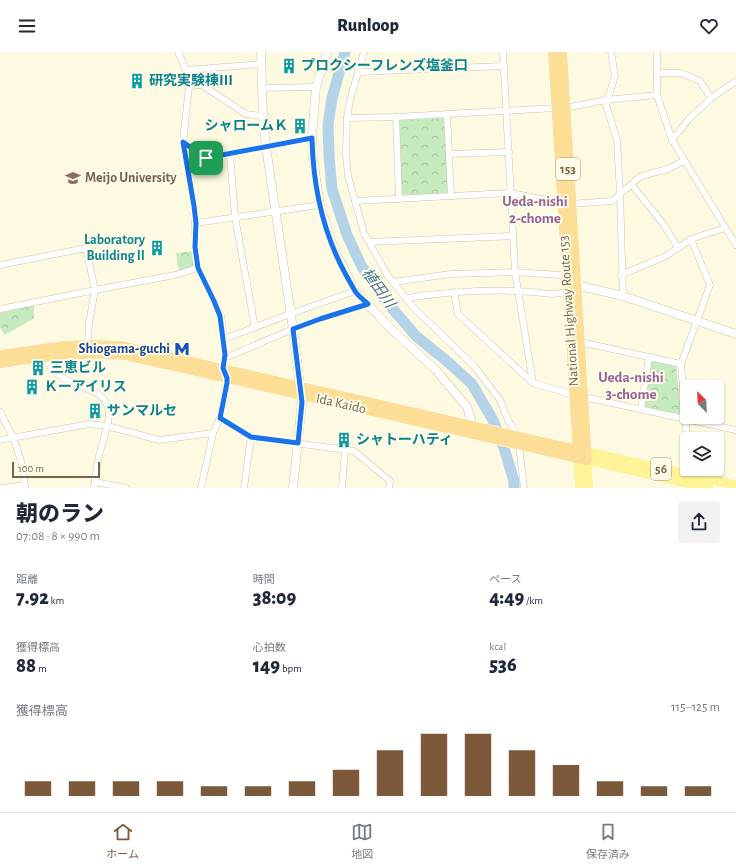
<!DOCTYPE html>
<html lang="ja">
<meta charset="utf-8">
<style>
:root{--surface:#fff;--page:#f2f2f3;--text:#1f2937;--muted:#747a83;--line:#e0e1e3;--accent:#7c593b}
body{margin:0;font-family:"Alegreya Sans","Noto Sans JP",sans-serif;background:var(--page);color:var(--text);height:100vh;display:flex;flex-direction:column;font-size:15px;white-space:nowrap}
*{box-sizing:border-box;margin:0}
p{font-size:13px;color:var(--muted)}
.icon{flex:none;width:22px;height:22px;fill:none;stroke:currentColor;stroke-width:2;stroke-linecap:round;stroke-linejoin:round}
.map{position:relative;height:436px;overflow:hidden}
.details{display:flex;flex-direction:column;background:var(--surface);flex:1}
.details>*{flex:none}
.needle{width:26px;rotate:336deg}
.fabs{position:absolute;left:680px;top:328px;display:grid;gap:8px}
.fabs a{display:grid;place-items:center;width:44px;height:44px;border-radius:4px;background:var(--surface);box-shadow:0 1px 3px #0004;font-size:20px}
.scale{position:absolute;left:12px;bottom:10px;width:88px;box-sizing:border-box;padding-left:4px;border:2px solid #766447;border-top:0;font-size:11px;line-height:14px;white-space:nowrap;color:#766447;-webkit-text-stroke:3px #fffce9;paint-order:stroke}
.pin{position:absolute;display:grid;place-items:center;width:34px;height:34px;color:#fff;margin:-17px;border-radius:8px;box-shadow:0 2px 6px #0006}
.round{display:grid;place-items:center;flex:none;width:42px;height:42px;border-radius:4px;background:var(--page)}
.summary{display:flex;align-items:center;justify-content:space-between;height:68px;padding:0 16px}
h1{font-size:22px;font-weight:800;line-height:30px}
.stats{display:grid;grid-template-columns:repeat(3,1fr);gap:6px;height:68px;padding:4px 16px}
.stats div{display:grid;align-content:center}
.stats b{font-size:20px;font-weight:800}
.stats small{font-size:11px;font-weight:400}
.stats p{font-size:11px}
.chart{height:112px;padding:8px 16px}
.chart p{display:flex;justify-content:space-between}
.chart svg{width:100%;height:72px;margin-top:4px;stroke:var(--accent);stroke-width:6}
header{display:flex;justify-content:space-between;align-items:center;height:52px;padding:0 16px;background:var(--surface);font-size:18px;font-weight:800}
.tab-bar{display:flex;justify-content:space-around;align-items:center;height:56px;border-top:1px solid var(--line);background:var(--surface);font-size:11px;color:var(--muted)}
.tab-bar a{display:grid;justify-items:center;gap:2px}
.tab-bar .active{color:var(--accent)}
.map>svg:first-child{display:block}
</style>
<header><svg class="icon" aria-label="menu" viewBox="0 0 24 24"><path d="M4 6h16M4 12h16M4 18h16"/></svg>Runloop<svg class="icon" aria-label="heart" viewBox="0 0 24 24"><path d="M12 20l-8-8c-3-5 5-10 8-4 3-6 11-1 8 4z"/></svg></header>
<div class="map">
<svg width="736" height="436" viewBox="0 0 736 436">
<defs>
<pattern id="park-crowns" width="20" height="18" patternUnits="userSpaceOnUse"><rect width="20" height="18" fill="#c6ebbf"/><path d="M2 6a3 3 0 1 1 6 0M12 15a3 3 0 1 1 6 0" fill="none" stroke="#a5c29d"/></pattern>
</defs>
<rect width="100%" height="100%" fill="#fdfae1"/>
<g fill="url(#park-crowns)">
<path d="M444,66L449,142L401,143L398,68Z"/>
<path d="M193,199L196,215L179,220L176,201Z"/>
<path d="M34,253V266C23,272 15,278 4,283L0,274V261Z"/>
<path d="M651,308L676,314L681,360L679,362L643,355Z"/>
</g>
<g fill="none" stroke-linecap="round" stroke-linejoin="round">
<path stroke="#b5d3e8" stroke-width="11" d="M345,0L332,46L328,73L329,104L332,137L347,183L362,215L385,248L416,284L448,310L472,332L493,368L504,396L514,429V436"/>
<g stroke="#cfc3a8" stroke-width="7">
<g id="minor">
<path d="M178,0L186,18L189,34L183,90L194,154L196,207L198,216L214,249L221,264L225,303L223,316L227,326L220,366L213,381L201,436"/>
<path d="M364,0L350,48L347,66L346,102L348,124L364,181L388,224L413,255L474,314L500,348L508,368L518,384"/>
<path d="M503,0L515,220L533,331"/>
<path d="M611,0L615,24L606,53L617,88L620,141L623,244"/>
<path d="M657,0V43L672,88L736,193"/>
<path d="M186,18L261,12"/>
<path d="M358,20L503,14"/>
<path d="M657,21H681L700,29L711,46"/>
<path d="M189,34L202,33L246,62L263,64"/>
<path d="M262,36L316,35"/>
<path d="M565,56L606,48L657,43"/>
<path d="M447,63L451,144"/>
<path d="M396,65L399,147"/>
<path d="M347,66L396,65L556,56"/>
<path d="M672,88L688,68L711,46L736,29"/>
<path d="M183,90L206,106L312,86"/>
<path d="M230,102L235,165L255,276"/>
<path d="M449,102L509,100"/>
<path d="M632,133L664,173L678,196"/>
<path d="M355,149L511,141L562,151"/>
<path d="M570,152L612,149L641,124L668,117L684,109"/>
<path d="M196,171L320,153"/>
<path d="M369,190L513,184"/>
<path d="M0,213L86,196L95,238L89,271L88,293"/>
<path d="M621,223L666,204L691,187L725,176"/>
<path d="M393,230L451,222L515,220L561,223L567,228"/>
<path d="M454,240L458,262L533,331L574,343"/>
<path d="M406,246C447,240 489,236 531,240C545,241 558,245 570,237"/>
<path d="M0,257L95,238L175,223L198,216"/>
<path d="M224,287L290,262L355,239"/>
<path d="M580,290L681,312"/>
<path d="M225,303L230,304L288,279L320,267L368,252"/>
<path d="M46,305C55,340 107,328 109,361C110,371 100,396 98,409C96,418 95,427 94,436"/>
<path d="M584,345L736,378"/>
<path d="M641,357L649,305"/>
<path d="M0,360C13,384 24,408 25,436"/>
<path d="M220,366L251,385L354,399L390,429L389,436"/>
<path d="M687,387L681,312L710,233L691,187"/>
<path d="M0,388L89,372L107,374L159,388L213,381"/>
<path d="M519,393L524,436"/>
<path d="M684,422L687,406"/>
<path d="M95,430L126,436"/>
<path d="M1,436L25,433"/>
<path d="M244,436L251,385"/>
<path d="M342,436L345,397"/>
</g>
</g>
<g stroke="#cfc3a8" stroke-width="9">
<g id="tertiary">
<path d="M261,0L263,64L266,95L293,277L302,350L293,436"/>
<path d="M327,0L316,35L312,86L313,107L320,153L334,197L355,239L392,278L436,318L467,355L471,367L470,373"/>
<path d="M576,233L623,244L736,282"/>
</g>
</g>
<g stroke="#fff" stroke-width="11">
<g id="primary">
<path d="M586,400L736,433"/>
<path d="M578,406L580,436"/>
<path d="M588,436L587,408L709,436"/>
</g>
</g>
<g stroke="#fff" stroke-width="11">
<g id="trunk">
<path d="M553,0L578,403"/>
<path d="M0,303L64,294L88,293L122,294L586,400"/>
<path d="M0,311C42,305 84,299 126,303L587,408L562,0"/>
</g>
</g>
<use href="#minor" stroke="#fff" stroke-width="6"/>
<use href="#tertiary" stroke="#fff" stroke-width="8"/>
<use href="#primary" stroke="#fff397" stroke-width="10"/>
<use href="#trunk" stroke="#fdde96" stroke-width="10"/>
</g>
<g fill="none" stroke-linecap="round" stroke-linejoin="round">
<g stroke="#fff" stroke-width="8">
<path id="route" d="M312,86C313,134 323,181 346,223C349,228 352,234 355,239C358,244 364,248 368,252L320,267L293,277L302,350L298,391L251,385L220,366L227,331V326L223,316L225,303L220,264L214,249L198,216L195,195L196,171L194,154L183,90L206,106Z"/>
</g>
<use href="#route" stroke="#1a73e8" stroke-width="5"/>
</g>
<defs>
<g id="building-bare" transform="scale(1.2)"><path d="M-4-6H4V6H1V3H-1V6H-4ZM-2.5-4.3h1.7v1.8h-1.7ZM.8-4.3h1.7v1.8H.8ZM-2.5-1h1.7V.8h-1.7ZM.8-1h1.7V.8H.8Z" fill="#0f9aa8" stroke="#fffce9" stroke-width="2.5" paint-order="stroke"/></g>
<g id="university-bare" transform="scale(1.2)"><path d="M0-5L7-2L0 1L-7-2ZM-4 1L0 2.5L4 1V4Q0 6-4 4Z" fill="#8d6e63" stroke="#fffce9" stroke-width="2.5" paint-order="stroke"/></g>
<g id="metro-bare" transform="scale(1.2)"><path d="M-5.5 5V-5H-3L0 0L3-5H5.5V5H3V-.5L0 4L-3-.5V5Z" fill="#1a4fb4" stroke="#fffce9" stroke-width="2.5" paint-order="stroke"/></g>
</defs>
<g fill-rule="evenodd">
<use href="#building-bare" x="289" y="14"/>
<use href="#building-bare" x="137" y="29"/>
<use href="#building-bare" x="300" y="74"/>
<use href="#university-bare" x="73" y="126"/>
<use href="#building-bare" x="157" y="196"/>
<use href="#metro-bare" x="182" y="297"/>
<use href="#building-bare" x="38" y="316"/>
<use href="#building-bare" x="32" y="335"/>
<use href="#building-bare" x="95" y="359"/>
<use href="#building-bare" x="344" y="388"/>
</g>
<g text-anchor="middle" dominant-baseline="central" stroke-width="4" stroke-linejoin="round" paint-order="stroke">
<g fill="#fffce9" stroke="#9f9278" stroke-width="1">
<rect x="556" y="106" width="24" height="22" rx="3"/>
<rect x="651" y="406" width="20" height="22" rx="3"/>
</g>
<g font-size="13" font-weight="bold" fill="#766447">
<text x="568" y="117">153</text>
<text x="661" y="417">56</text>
</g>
<g font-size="14" font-weight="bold" fill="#0d838f" stroke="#fffce9" text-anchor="start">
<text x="301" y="14">プロクシーフレンズ塩釜口</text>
<text x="149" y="29">研究実験棟Ⅲ</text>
<text x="288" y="74" text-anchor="end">シャロームＫ</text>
<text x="145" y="188" text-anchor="end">Laboratory<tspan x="145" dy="16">Building II</tspan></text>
<text x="50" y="316">三恵ビル</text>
<text x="44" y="335">Ｋーアイリス</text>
<text x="107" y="359">サンマルセ</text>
<text x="356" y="388">シャトーハティ</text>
</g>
<g font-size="14" font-weight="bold" fill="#785e54" stroke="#fffce9" text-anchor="start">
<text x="85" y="126">Meijo University</text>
</g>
<g font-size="14" fill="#766447" stroke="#fffce9">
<text transform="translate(569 259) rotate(-94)">National Highway Route 153</text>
<text transform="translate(341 352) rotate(13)">Ida Kaido</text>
</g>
<g font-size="14" font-weight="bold" fill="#164399" stroke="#fffce9" text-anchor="end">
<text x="170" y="297">Shiogama-guchi</text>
</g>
<g font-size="15" font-weight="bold" fill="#95629a" stroke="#fffce9">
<text x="535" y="149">Ueda-nishi<tspan x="535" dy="17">2-chome</tspan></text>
<text x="631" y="325">Ueda-nishi<tspan x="631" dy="17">3-chome</tspan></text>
</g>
<g font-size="15" font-style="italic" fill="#447699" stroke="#fffce9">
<text transform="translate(378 236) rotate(54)">植田川</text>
</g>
</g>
</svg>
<div class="fabs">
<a><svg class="needle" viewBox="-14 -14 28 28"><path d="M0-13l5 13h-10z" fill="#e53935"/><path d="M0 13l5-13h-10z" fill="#747a83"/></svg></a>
<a><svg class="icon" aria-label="layers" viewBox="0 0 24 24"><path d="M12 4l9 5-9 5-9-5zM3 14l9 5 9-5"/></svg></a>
</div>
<div class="scale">100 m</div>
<div class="pin" style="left:206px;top:106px;background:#1e9e55"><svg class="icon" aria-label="arrive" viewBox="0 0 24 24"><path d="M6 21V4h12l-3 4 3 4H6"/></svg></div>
</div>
<section class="details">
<div class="summary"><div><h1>朝のラン</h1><p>07:08 · 8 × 990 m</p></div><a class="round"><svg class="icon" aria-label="share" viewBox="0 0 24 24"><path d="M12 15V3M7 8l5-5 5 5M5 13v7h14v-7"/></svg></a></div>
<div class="stats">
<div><p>距離</p><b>7.92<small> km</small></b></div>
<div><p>時間</p><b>38:09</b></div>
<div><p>ペース</p><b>4:49<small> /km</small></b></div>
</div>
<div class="stats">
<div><p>獲得標高</p><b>88<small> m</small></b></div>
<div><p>心拍数</p><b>149<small> bpm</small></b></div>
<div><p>kcal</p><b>536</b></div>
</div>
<div class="chart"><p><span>獲得標高</span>115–125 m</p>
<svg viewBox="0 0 160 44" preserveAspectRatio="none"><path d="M5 44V35M15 44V35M25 44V35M35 44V35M45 44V38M55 44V38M65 44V35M75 44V28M85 44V16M95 44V6M105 44V6M115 44V16M125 44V25M135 44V35M145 44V38M155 44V38"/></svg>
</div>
</section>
<nav class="tab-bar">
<a class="active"><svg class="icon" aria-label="home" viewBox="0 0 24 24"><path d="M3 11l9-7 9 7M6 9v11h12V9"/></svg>ホーム</a>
<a><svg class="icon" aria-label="map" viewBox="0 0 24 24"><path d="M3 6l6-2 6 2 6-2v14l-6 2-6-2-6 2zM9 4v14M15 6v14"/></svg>地図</a>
<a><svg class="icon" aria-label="saved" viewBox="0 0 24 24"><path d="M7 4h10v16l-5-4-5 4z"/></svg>保存済み</a>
</nav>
